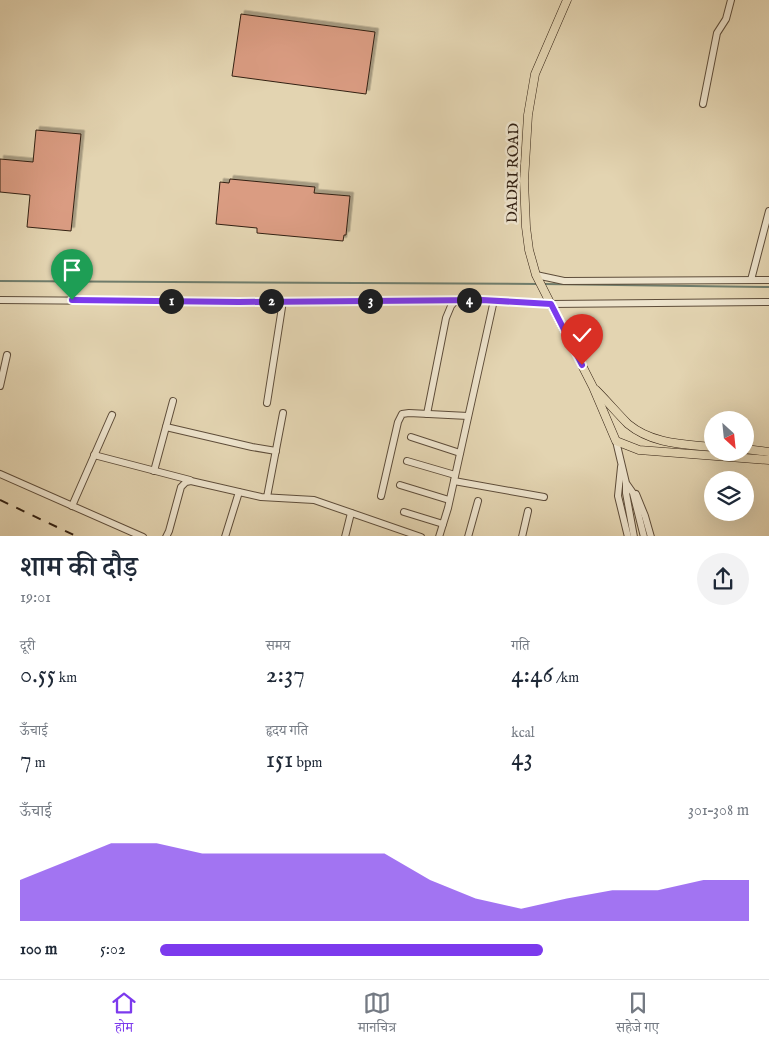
<!DOCTYPE html>
<html lang="hi">
<meta charset="utf-8">
<style>
:root{--surface:#fff;--page:#f2f2f3;--text:#1f2937;--muted:#747a83;--line:#e0e1e3;--accent:#7c3aed}
body{margin:0;font-family:"IM FELL English","Noto Serif Devanagari",serif;background:var(--page);color:var(--text);height:100vh;display:flex;flex-direction:column;font-size:19px;white-space:nowrap}
*{box-sizing:border-box;margin:0}
p{font-size:16px;color:var(--muted)}
.icon{flex:none;width:28px;height:28px;fill:none;stroke:currentColor;stroke-width:2;stroke-linecap:round;stroke-linejoin:round}
.map{position:relative;height:536px;overflow:hidden}
.panel{display:flex;flex-direction:column;background:var(--surface);flex:1}
.panel>*{flex:none}
.needle{width:32px;rotate:153deg}
.tools{position:absolute;left:704px;top:411px;display:grid;gap:10px}
.tools a{display:grid;place-items:center;width:50px;height:50px;border-radius:50%;background:var(--surface);box-shadow:0 5px 20px #0002;font-size:25px}
.pin{position:absolute;display:grid;place-items:center;width:42px;height:42px;color:#fff;margin:-51px -21px;border-radius:50% 50% 50% 0;rotate:-45deg;box-shadow:0 0 5px #0007}
.pin .icon{rotate:45deg}
.km{position:absolute;width:25px;height:25px;margin:-12px;border-radius:50%;background:#222;color:#fff;font-size:14px;line-height:25px;text-align:center}
.round{display:grid;place-items:center;flex:none;width:52px;height:52px;border-radius:26px;background:var(--page)}
.headline{display:flex;align-items:center;justify-content:space-between;height:85px;padding:0 20px}
h1{font-size:28px;font-weight:600;line-height:38px}
.metrics{display:grid;grid-template-columns:repeat(3,1fr);gap:8px;height:85px;padding:5px 20px}
.metrics div{display:grid;align-content:center}
.metrics b{font-size:25px;font-weight:600}
.metrics small{font-size:14px;font-weight:400}
.metrics p{font-size:14px}
.chart{height:140px;padding:10px 20px}
.chart p{display:flex;justify-content:space-between}
.chart svg{width:100%;height:90px;margin-top:5px;fill:var(--accent);opacity:.7}
ul{padding:0 20px;list-style:none;font-size:16px}
li{display:grid;grid-template-columns:80px 60px 1fr;align-items:center;height:38px}
li i{height:12px;border-radius:6px;background:var(--accent)}
.tab-bar{display:flex;justify-content:space-around;align-items:center;height:70px;border-top:1px solid var(--line);background:var(--surface);font-size:14px;color:var(--muted)}
.tab-bar a{display:grid;justify-items:center;gap:2px}
.tab-bar .active{color:var(--accent)}
.map>svg:first-child{display:block}
</style>
<div class="map">
<svg width="769" height="537" viewBox="0 0 769 537">
<defs>
<filter id="shadow"><feDropShadow dx="3.5" dy="-3.5" stdDeviation="0" flood-color="#0004"/></filter>
</defs>
<rect width="100%" height="100%" fill="#e3d4b1"/>
<filter id="stains"><feTurbulence type="fractalNoise" baseFrequency=".004" numOctaves="4"/><feColorMatrix values="0 0 0 0 .2 0 0 0 0 .09 0 0 0 0 .02 0 0 0 .5 -.17"/></filter>
<radialGradient id="worn" r=".72"><stop offset=".6" stop-color="#630" stop-opacity="0"/><stop offset="1" stop-color="#630" stop-opacity=".3"/></radialGradient>
<g fill="none" stroke-linecap="round" stroke-linejoin="round">
<g stroke="#6f7c6b" stroke-width="2">
<path d="M0,281L539,284"/>
<path d="M544,284L769,287"/>
</g>
</g>
<g fill="#da9c82" stroke="#322012" filter="url(#shadow)">
<path d="M241,14L375,32L366,94L232,76Z"/>
<path d="M36,130L81,134L71,231L27,227L30,195L0,192V159L33,162Z"/>
<path d="M230,179L315,187L314,193L350,196L346,235H344L343,241L257,233V228L216,224L220,182L229,183Z"/>
</g>
<g fill="none" stroke-linecap="round" stroke-linejoin="round">
<g stroke="#5e4d3a" stroke-width="8">
<g id="minor">
<path d="M703,104L717,33L726,19L731,0"/>
<path d="M536,275L564,281L769,280"/>
<path d="M751,280L769,211"/>
<path d="M0,300L239,302L482,300L551,304L769,302"/>
<path d="M0,386L7,355"/>
<path d="M267,403L283,301"/>
<path d="M427,414L446,318L451,306L456,300"/>
<path d="M166,427L252,447L276,451"/>
<path d="M411,437L460,453"/>
<path d="M616,441L626,483L633,493L644,537"/>
<path d="M94,455L190,480"/>
<path d="M407,461L455,475"/>
<path d="M621,467L618,496L628,537"/>
<path d="M154,471L173,401"/>
<path d="M0,474L143,537"/>
<path d="M454,481L544,497"/>
<path d="M626,484V493L634,537"/>
<path d="M400,485L449,500"/>
<path d="M636,494L645,516L651,537"/>
<path d="M381,496L398,422L402,414L409,413L468,416"/>
<path d="M267,497L283,413"/>
<path d="M72,506L112,415"/>
<path d="M404,512L443,524"/>
<path d="M166,537L169,531L181,487L186,482L191,481L261,497L314,500L421,537"/>
<path d="M225,537L239,492"/>
<path d="M345,537L351,513"/>
<path d="M439,537L448,508L494,300"/>
<path d="M468,537L478,501"/>
<path d="M522,537L528,511"/>
</g>
</g>
<g stroke="#322012" stroke-width="9">
<g id="major">
<path d="M567,0L535,74L528,115L524,181L526,227L529,250L536,275L593,387L616,441L639,450L769,460"/>
<path d="M596,390C607,401 617,413 628,424C652,444 683,444 712,447"/>
<path d="M745,449L769,452"/>
</g>
</g>
<use href="#minor" stroke="#ede3cc" stroke-width="6"/>
<use href="#major" stroke="#e3d4b1" stroke-width="8"/>
<path stroke="#322012" stroke-width="2" stroke-dasharray="9 9" stroke-linecap="butt" d="M0,500L78,537"/>
</g>
<g fill="none" stroke-linecap="round" stroke-linejoin="round">
<g stroke="#fff" stroke-width="10">
<path id="route" d="M72,300L239,302L482,300L551,304L582,365"/>
</g>
<use href="#route" stroke="#7c3aed" stroke-width="6"/>
</g>
<g text-anchor="middle" dominant-baseline="central" stroke-width="5" stroke-linejoin="round" paint-order="stroke">
<g font-size="15" fill="#322012" stroke="#ede3cc">
<text transform="translate(513 173) rotate(-89)">DADRI ROAD</text>
</g>
</g>
<rect width="100%" height="100%" filter="url(#stains)"/>
<rect width="100%" height="100%" fill="url(#worn)"/>
</svg>
<div class="tools">
<a><svg class="needle" viewBox="-14 -14 28 28"><path d="M0-13l5 13h-10z" fill="#e53935"/><path d="M0 13l5-13h-10z" fill="#747a83"/></svg></a>
<a><svg class="icon" aria-label="layers" viewBox="0 0 24 24"><path d="M12 4l9 5-9 5-9-5zM3 14l9 5 9-5"/></svg></a>
</div>
<div class="pin" style="left:72px;top:300px;background:#1e9e55"><svg class="icon" aria-label="arrive" viewBox="0 0 24 24"><path d="M6 21V4h12l-3 4 3 4H6"/></svg></div>
<div class="pin" style="left:582px;top:365px;background:#d93025"><svg class="icon" aria-label="check" viewBox="0 0 24 24"><path d="M5 12l5 5 9-10"/></svg></div>
<b class="km" style="left:171px;top:301px">1</b>
<b class="km" style="left:271px;top:301px">2</b>
<b class="km" style="left:370px;top:301px">3</b>
<b class="km" style="left:469px;top:300px">4</b>
</div>
<section class="panel">
<div class="headline"><div><h1>शाम की दौड़</h1><p>19:01</p></div><a class="round"><svg class="icon" aria-label="share" viewBox="0 0 24 24"><path d="M12 15V3M7 8l5-5 5 5M5 13v7h14v-7"/></svg></a></div>
<div class="metrics">
<div><p>दूरी</p><b>0.55<small> km</small></b></div>
<div><p>समय</p><b>2:37</b></div>
<div><p>गति</p><b>4:46<small> /km</small></b></div>
</div>
<div class="metrics">
<div><p>ऊँचाई</p><b>7<small> m</small></b></div>
<div><p>हृदय गति</p><b>151<small> bpm</small></b></div>
<div><p>kcal</p><b>43</b></div>
</div>
<div class="chart"><p><span>ऊँचाई</span>301–308 m</p>
<svg viewBox="0 0 160 44" preserveAspectRatio="none"><path d="M0 44V24L10 15L20 6L30 6L40 11L50 11L60 11L70 11L80 11L90 24L100 33L110 38L120 33L130 29L140 29L150 24L160 24V44z"/></svg>
</div>
<ul>
<li><b>100 m</b>5:02<i style="width:65%"></i></li>
</ul>
</section>
<nav class="tab-bar">
<a class="active"><svg class="icon" aria-label="home" viewBox="0 0 24 24"><path d="M3 11l9-7 9 7M6 9v11h12V9"/></svg>होम</a>
<a><svg class="icon" aria-label="map" viewBox="0 0 24 24"><path d="M3 6l6-2 6 2 6-2v14l-6 2-6-2-6 2zM9 4v14M15 6v14"/></svg>मानचित्र</a>
<a><svg class="icon" aria-label="saved" viewBox="0 0 24 24"><path d="M7 4h10v16l-5-4-5 4z"/></svg>सहेजे गए</a>
</nav>
